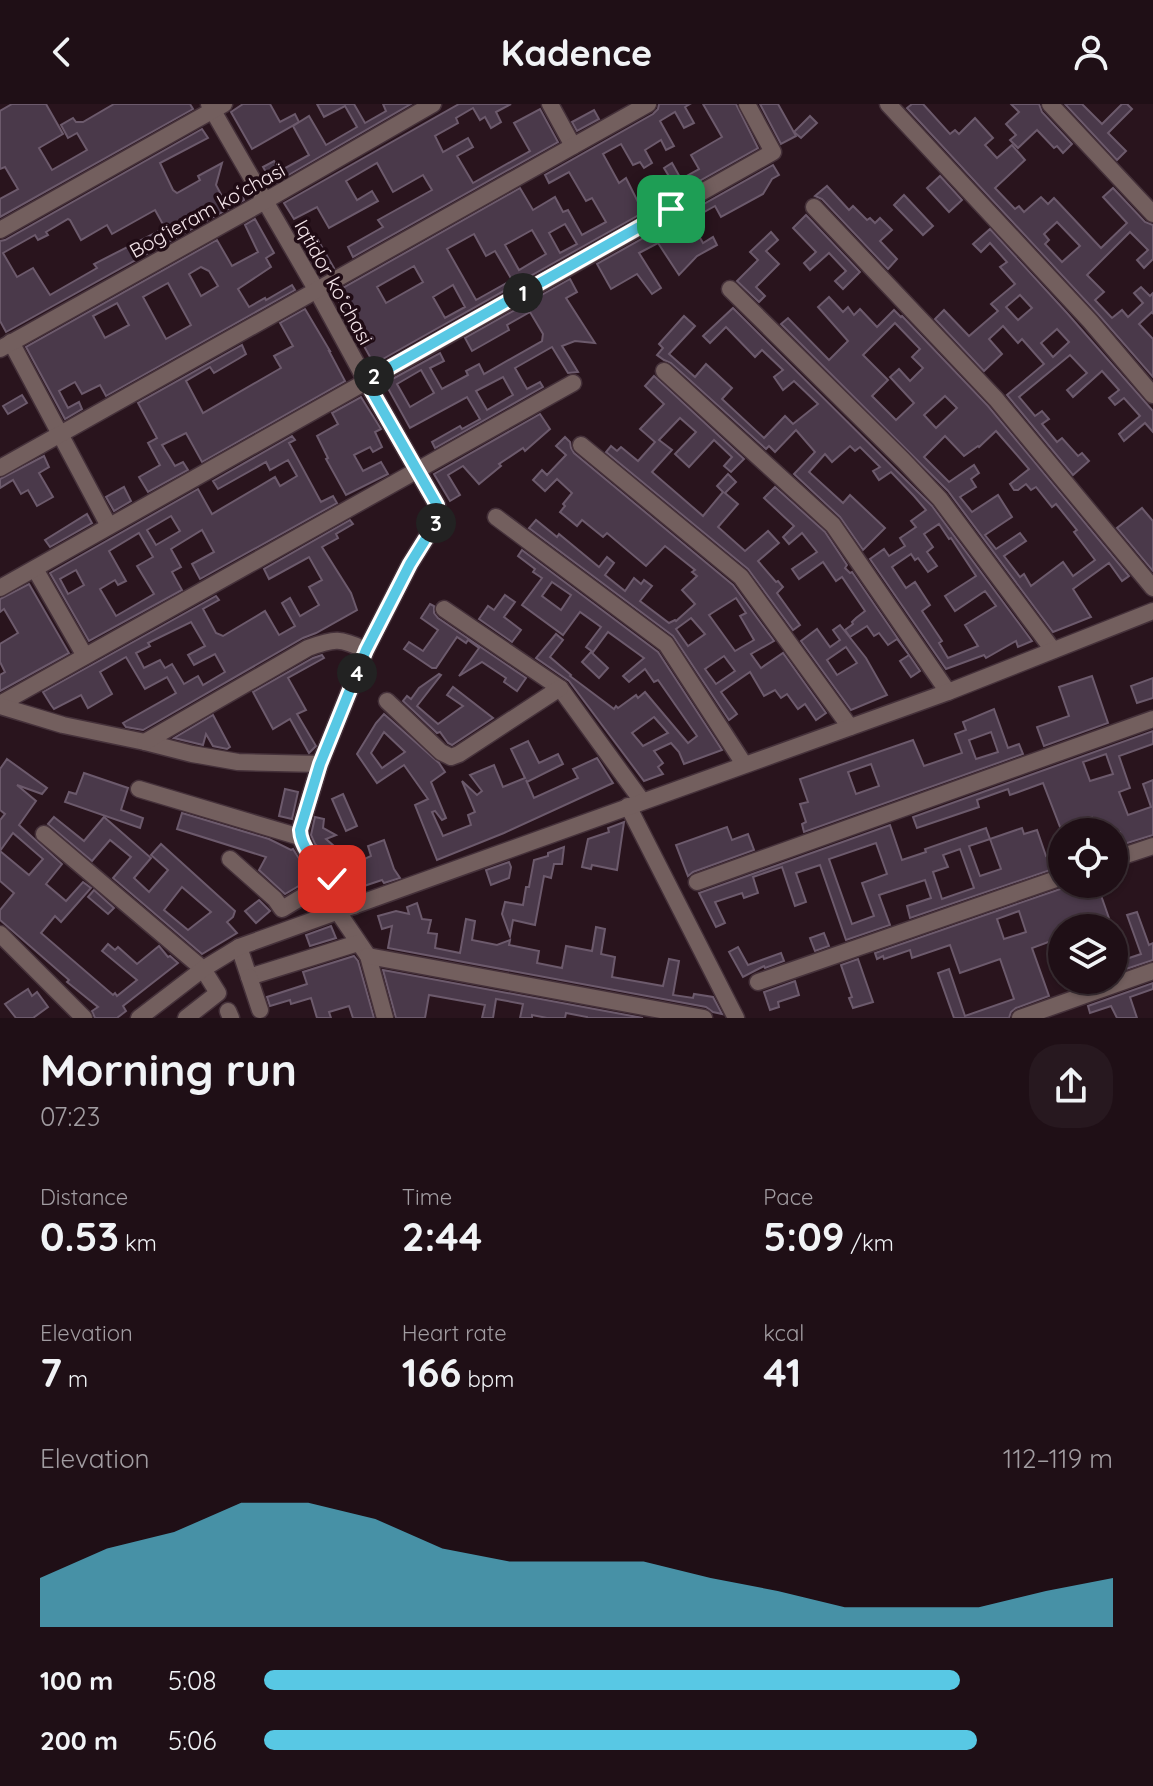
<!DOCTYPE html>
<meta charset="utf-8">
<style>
:root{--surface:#1f0f16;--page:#27181f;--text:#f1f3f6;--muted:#a19ca1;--line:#3c2f35;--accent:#58c8e4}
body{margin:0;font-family:Quicksand,sans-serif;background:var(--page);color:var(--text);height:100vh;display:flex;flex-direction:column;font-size:30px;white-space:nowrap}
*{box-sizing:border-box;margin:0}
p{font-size:26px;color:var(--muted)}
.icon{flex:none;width:44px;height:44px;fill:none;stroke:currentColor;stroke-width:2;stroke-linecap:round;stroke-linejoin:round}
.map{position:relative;height:914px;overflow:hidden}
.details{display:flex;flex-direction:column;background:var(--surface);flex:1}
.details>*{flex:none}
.buttons{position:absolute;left:1048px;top:714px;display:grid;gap:16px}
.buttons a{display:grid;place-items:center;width:80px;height:80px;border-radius:50%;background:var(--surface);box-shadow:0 2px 6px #0004,0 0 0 2px var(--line);font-size:40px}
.pin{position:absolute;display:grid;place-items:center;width:68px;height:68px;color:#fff;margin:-34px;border-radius:16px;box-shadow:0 4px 12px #0006}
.km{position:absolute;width:40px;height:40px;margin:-20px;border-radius:50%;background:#222;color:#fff;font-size:22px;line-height:40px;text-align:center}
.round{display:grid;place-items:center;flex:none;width:84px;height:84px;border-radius:32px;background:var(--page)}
.overview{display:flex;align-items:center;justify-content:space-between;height:136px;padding:0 40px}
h1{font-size:44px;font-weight:800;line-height:60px}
.figures{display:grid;grid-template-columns:repeat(3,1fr);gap:12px;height:136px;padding:8px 40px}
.figures div{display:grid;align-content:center}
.figures b{font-size:40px;font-weight:800}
.figures small{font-size:22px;font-weight:400}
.figures p{font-size:22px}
.chart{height:224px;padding:16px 40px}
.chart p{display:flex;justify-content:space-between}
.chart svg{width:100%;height:144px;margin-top:8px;fill:var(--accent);opacity:.7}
ul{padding:0 40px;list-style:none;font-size:26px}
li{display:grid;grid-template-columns:128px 96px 1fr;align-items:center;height:60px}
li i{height:20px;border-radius:10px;background:var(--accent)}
header{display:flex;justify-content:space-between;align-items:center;height:104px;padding:0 40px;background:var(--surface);font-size:36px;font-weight:800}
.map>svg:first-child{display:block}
</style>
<header><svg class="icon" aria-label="back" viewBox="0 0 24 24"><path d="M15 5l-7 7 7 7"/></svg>Kadence<svg class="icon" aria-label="person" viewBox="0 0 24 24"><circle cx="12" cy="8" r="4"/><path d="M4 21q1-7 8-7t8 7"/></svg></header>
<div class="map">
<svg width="1153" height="914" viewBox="0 0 1153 914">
<rect width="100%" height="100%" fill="#29141d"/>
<g fill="#4a394a" stroke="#6c5a6c" stroke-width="2" fill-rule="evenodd">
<path d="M12,0H46L63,30L39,44L52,66L87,46L77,29L68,34L61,21L73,14L76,18H83L114,0H190L193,5L0,113V95L18,85L5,63L0,65V7Z"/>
<path d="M243,0H270L280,18L295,10L299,18L252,45L231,8Z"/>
<path d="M317,0H354L365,19L386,7L383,0H411L273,80L263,63L274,57L280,67L309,51L293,22L309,12L326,41L357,23L345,2L324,13Z"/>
<path d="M459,0H511L496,8L501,18L491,24L485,13L480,16L473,4L456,14L458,19L435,32L443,48L468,34L473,43L457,52L473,79L530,47L514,19L540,5L558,38L353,153L348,143L383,123L378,116L432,86L423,71L393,88L377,59L346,77L357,96L372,87L378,97L329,124L317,103L294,115L284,99Z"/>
<path d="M659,0H690L685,3L694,19L684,24L675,8L660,17L674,42L666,46L661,36L645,46L652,59L644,64L640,58L633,61L621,40L603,50L619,79L626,74L641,104L676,84L664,64L672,59L681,75L699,65L691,51L722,33L703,0H736L758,44L374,260L334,189L520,84L533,106L555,93L563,108L568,106L582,131L606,118L592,94L586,97L569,68L549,79L545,71L653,10L658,5ZM565,120L577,140L560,149L549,129ZM532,126L546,150L519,166L505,141ZM474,130L486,152L495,147L512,176L476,196L447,145ZM414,162L423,178L386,199L377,183ZM453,181L465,203L445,214L433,193Z"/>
<path d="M760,0H778L796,32L781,40Z"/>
<path d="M912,0H923L950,30L955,26L959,30L975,14L993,34L985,41L997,54L1012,41L1025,56L995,84L1015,105L1019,102L1024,108L1041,93L1048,100L1054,94L1101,144L1127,119L1103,93L1113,84L1145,118L1153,121V155L1144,164L1137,156L1148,146L1130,128L1087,171L1104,188L1095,196L1112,214L1122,206L1128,213L1143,199L1134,189L1141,183L1150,192L1153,189V210L1152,208L1139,220L1153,235V273L1098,210L907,4ZM1057,118L1080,142L1062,158L1045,140L1049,136L1044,130Z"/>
<path d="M1011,0H1039L1042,8L1072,40L1063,49L1057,42L1054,44L1037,26L1018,44L1010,36L1016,31L1006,20L1019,8Z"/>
<path d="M1065,0H1082L1102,20L1122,0H1127L1132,5L1108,29L1126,47L1117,56Z"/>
<path d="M594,6L599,15L577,27L572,18Z"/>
<path d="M810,12L817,19L801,34L794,28Z"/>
<path d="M202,25L208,34L160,59L173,86L177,89L200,76L198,72L222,59L216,81L224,96L240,87L244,96L6,228L0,217V137L5,136ZM155,106L165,124L94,160L97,164L50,191L33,164L17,173L3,149L35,131L38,136L48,131L46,128L68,115L70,116L81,136L107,121L112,130Z"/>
<path d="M773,61L779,71L772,75L763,90L721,113L715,102L690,116L703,139L713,133L717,141L697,152L679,171L658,139L639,149L661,184L652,190L637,170L611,185L597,160Z"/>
<path d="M940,72L962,96L949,108L927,84Z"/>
<path d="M827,82L849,106L853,102L867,116L870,114L875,119L880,114L892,126L880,137L897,155L888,165L822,95L815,92Z"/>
<path d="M904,91L933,122L923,131L894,101Z"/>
<path d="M806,111L860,168L843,185L835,177L846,167L829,149L810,166L804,159L816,148L793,124Z"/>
<path d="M255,115L274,149L266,154L271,163L238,185L249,203L265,194L266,196L292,181L295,186L106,292L100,281L82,290L75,278L59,287L68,304L79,298L82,305L65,315L26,243L217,136L232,162L258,148L245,121ZM201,163L209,167L218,182L201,192L189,170ZM168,179L191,221L166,235L143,193ZM117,199L129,221L105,234L93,212Z"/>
<path d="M990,125L1067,209L1153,307V328L1145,319L1124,337L1119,330L1140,312L1124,294L1115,301L1109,294L1119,286L1102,267L1073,293L1067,286L1087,269L1070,251L1019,293L1035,312L1042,307L1049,315L1042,320L1057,338L1062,334L1078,352L1082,349L1089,357L1073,371L1007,291L1044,260L1022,235L1018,239L1003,222L989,235L1002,250L984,267L935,215L944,206L969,232L998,207L991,200L1015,180L1000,163L1007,158L990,139L981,148L973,140ZM1020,191L1032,204L1018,216L1006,203ZM1057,225L1069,238L1053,253L1041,239Z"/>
<path d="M771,128L778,136L766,147L779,160L756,183L765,192L759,198L737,177L758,156L750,148Z"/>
<path d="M315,131L334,164L323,170L305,137Z"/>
<path d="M570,175L577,188L566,194L595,239L575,237L562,242L578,268L568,269L552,243L515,264L527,285L540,278L543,283L435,344L432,338L460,322L462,325L480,315L467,293L410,324L385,279L440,249L444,257L430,264L442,285L468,271L466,267L479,260L484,270L542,237L543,230L530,208L507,221L509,226L472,247L465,234ZM421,266L434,289L410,303L397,280ZM503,273L513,291L487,306L476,287Z"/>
<path d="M829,193L843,208L848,203L854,211L860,205L877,223L894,206L901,213L902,212L988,302L1129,472L1122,477L1109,459L1073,485L1091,513L1053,528L948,387L781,220L788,214L829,256L848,237L818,203ZM895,219L920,245L912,253L923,264L910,277L899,265L890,273L914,299L896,316L872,292L888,276L863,251ZM945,292L957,304L936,324L924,311ZM996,327L1029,365L1010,380L1014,386H1018L1026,380L1031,386L1036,383L1052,403L1056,400L1077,426L1074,428L1095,456L1073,472L1063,458L1031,482L1024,470L1020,473L1004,452L1026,437L1020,429L996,445L985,431L1012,413L998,391L972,408L960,393L976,383L971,375L979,369L974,361L949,378L924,353L945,332L964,352L978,342L979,343Z"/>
<path d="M733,204L932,402L1032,537L1018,543L1016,537L986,554L984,551L946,565L870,455L884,445L889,452L905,442L900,434L916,423L911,417L926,406L914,392L891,368L879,376L873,367L880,363L860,343L855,347L850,342L832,358L825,350L809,368L843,399L850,391L885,424L863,446L840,413L794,370L815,348L796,326L775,348L769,342L766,345L671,259L664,256L657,251L663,244L659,240L684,212L695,222L669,250L695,273L706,260L732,284L722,295L764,334L785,312L793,320L818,300L794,277L783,286L774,273L783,266L762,246L755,253L726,223L710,239L703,232ZM939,420L949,435L951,434L976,472L945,492L955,507L985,487L996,502L965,521L978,542L948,554L939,539L942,537L922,507L930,501L915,478L906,484L892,463L911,450L915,456L918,454L928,468L937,462L927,448L933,443L924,430Z"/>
<path d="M305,205L330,247H329L345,277L202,358L186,329L162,341L175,362L183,358L188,366L148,388L139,373L160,361L148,339L157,334L138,299L242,241L246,250L238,255L214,269L210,263L186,277L203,309L281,264L274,252L293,242L280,219Z"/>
<path d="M654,272L744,355L731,368L724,362L732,353L714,336L689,363L675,350L696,328L680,314L659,336L672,346L652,368L703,412L723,388L717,382L728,370L736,378L725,389L738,400L718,423L745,447L768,427L779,439L758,457L776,478L778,477L783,483L777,489L800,521L793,526L748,465L606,348L611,342L617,347L621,343L638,357L655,338L640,325L664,300L645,282Z"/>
<path d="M22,291L27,299L8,310L3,302Z"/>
<path d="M361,293L381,325L375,328L382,343L373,348L370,343L354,351L363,367L381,358L388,370L346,391L326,355L328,354L317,332L338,320L332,309Z"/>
<path d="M540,310L550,325L525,347L523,344L499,360L501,362L479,380L463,362L448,371L460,391L450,397L434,370Z"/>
<path d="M292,332L295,336L289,339L321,398L333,392L337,399L200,475L192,460L214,448L202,426L171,445L181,463L172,468L182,486L89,537L50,469L198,385L212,410L275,373L280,382L297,372L288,356L270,366L266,358L218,385L213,377ZM171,412L180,427L156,441L147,426ZM139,429L153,453L137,462L154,490L116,512L100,485L115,476L118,481L126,477L109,447ZM76,466L84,481L68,490L60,475Z"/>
<path d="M565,333L570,338L571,344L574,349L733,481L774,537L751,550L761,564L783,549L826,609L816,616L805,600L798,605L787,590L781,594L775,586L764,592L750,568L721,588L737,610L729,616L673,532L529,424L536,416L557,433L559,430L599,463L607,453L614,459L605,471L625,487L634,474L641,480L644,476L652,482L640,497L669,519L675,516L676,517L695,500L682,486L697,472L692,468L695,466L665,442L646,462L607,429L603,433L582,416L577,422L560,408L565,402L563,400L572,389L557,375L545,387L533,376L542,366L547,371L566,351L556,342ZM736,494L746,509L740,512L754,536L735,547L709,511ZM691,514L705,530L688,542L676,525ZM724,552L735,567L716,580L705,565Z"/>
<path d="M44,352L49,363L39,369L53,393L37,402L28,386L21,390L13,376L0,384V375Z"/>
<path d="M124,383L131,397L114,407L106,393Z"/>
<path d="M775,383L825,428L847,461L845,464L850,469L852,468L920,567L911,573L900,557L909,551L897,535L888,541L879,529L874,532L867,522L850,533L845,526L853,520L852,518L856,514L865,507L842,473L836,477L823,458L799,475L792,465L817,448L802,429L789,440L783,433L794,422L764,394Z"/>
<path d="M1142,404L1153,417V467L1117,424Z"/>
<path d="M87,410L92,419L50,443L45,436Z"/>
<path d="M350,416L353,420L336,430L338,434L322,443L351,489L357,506L316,529L303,534L143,626L126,623L123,619L176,589L167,573L145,585L126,553L100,568L112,590L88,604L81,591L54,605L51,601L43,588L216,492L219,496L203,505L216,529L223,532L265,507L279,531L295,522L282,499L290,494L300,512L319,501L309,483L322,476L309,453L269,475L264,465ZM191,518L205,542L188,551L194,561L215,550L225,568L203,581L198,572L184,580L172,560L165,564L160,556L144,564L136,549L150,542L148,539Z"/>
<path d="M522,446L658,548L722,646L684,660L679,648L671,639L654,647L663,659L658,663L663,670L644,677L569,577L536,554L556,530L563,536L550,553L571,571L570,572L614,605L616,602L618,604L636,591L638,594L645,588L688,639L697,632L658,576L654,578L645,565L629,578L623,572L644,554L608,528L593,548L586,543L601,523L580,508L563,531L522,501L542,474L533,468L535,465L518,452ZM552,478L571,491L561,506L542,492ZM654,613L668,629L643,642L632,629Z"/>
<path d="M29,480L69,549L0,587V571L5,568L0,558V540L18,529L4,505L0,508V495Z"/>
<path d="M505,491L515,498L504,513L521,526L512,538L479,515L488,502L494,506Z"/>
<path d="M430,500L434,502V509L438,514L526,574L517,587L504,578L506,574L482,558L459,572L479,544L468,536L466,539L457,533L436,564H432L404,545L409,538L423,547L438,526L421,514Z"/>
<path d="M840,521L866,554L887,591L851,606L801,537L817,525L830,543L840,536L833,526ZM846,543L857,559L837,571L827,556Z"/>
<path d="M591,548L608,564L599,574L582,558Z"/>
<path d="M322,551L324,554L288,574L306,606L297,610L316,642L309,649L290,615L273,625L253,588L313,554Z"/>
<path d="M439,570L441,571L417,602L438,620L463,602L447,591L453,583L493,614L452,641L448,639L440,628L437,629L403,597L407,592L411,595L419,584Z"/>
<path d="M1092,572L1108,619L1044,642L1037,623L1069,612L1059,583Z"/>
<path d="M1153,574V594L1137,599L1131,582Z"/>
<path d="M994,605L1008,644L1019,640L1023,650L804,728L802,720L806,718L800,700L808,698L800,675L913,636L924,662L962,649L955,630L966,626L963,618ZM991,628L998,648L976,655L969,636ZM871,660L879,682L856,690L848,668Z"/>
<path d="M384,610L439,659L445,668L431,678L446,714L442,716L435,707L432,708L443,732L471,721L468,711L475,708L462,677L477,691L482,687L470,671L494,661L503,683L525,674L511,645L528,637L539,659L558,650L563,660L527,678L526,676L534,694L578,674L573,665L597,654L613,679L504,729L437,756L415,701L428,695L404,661L377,679L357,650L376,619ZM384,628L405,648L382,664L371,649Z"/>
<path d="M213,611L230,643L227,645L213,642L206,630L203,641L174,634Z"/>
<path d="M1153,627V640L1119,652L1130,684L1119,688L1128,711L1151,703L1143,680L1153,676V731L1124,740L1120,728H1098L1092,713L1068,721L1071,728H1062L1043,679L1010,691L1008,685L977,696L979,703L917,724L913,713ZM1106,650L1113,670L1090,677L1083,658Z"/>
<path d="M7,655L47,684L42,690L17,681L36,697L19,721L62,760L46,780L66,797L83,778L91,784L61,818L55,812L41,829L113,891L115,889L117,892L137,876L102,847L108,840L115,846L118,843L137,860L159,842L168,853L170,852L178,859L123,902L126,907L117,914H95L92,907L98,903L67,878L69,876L0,816V806L14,789L0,777V716L5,710L0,706V665ZM13,729L43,755L29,771L0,747Z"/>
<path d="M84,669L128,684L121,706L143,714L140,724L65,698L69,688L76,690Z"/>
<path d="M285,685L298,688L292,715L279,712Z"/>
<path d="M343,690L357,722L346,727L332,695Z"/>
<path d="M182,709L269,735L291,746L293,745L298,753L314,773L285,790L259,766L266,753L177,725Z"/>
<path d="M54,713L84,737L104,713L151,754L134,774L149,788L168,766L151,751L161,740L235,807L233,813L227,818L237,829L202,850L113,774L131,753L110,736L92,757L48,720ZM182,783L211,808L188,826L164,806Z"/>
<path d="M315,713L324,715L323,724L336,731L326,735L365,769L360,757L371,752L368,742L384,736L394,765L400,774L384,779L382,776L358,784L351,776L353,775L315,740L311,731Z"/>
<path d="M624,718L617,766L592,761L591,765L582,763L588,735L609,728L608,724Z"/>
<path d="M890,721L902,756L926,748L925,745L986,724L990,735L1022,724L1024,730L1037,726L1046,752L1062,746V762L910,814L907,802L931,794L925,776L879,791L890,821L846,836L820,761L796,769L806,798L795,802L782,763L753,773L758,789L744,794L742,789L715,798L725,819L716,823L699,789ZM990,735L1001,765L980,772L969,742ZM876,739L887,770L862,779L874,812L852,820L829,755ZM960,745L974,784L942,795L933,768L948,763L943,751Z"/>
<path d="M727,723L732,736L748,730L754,746L693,768L688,772L676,741Z"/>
<path d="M564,743L562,760H554L551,774L544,772L535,821L513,816L510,832L502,810L505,798L523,801L526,783H529L534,756L548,752V749Z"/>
<path d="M509,758L511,763L509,774L491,781L486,766Z"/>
<path d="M1070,780H1097L1110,817L1089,824H1062V833L1032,844L1049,892L1016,904L1011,908L1009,914H954L938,869L949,865L965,912L1014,895L1000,855L960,869L950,841L912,854L910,846L884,855L883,852L877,855L875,849L1066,783ZM1019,807L1026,828L1004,835L997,815Z"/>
<path d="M94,786L114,804L108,810L88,793Z"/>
<path d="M259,796L270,807L256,819L245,807Z"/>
<path d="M417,799L422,815L431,816L428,829L437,830L435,844L460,849L466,815L475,817L472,836L497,841L510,836L509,841L539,847L537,859L562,864L566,842L592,847L596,823L605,825L601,850L615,853L612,873L663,882L669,855L679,857L673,891L693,894L694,890L713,893L722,910L713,908L706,903L388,844L392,822L382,825L378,812L396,807L409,810L407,803Z"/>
<path d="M1137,808L1149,841L1153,839V856L1114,869V859L1141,850L1127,811Z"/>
<path d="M331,822L336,834L310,842L306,831Z"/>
<path d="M824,829L829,842L815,847L810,834Z"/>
<path d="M738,843L748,861L781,849L784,857L765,864L764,862L743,873L729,848Z"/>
<path d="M354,852L358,857L374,914H353L349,902L329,908L331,914H317L311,894L291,900L290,896L270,902L267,893L307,880L303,868Z"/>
<path d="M858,855L873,898L853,904L849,894L852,893L841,861Z"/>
<path d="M383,866L643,914H587V913L566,909L565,914H547L532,911V914H520L523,900L496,895L493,914H482L485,901L429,891L425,914H396Z"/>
<path d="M795,877L799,891L778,898L779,903L770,906L764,888Z"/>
<path d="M1153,879V885L1130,893L1137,914H1117L1111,902L1090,909L1088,902Z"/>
<path d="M28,885L32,892L37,888L48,903L33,914H16L5,900Z"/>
</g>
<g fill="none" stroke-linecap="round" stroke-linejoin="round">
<g stroke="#45313a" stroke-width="19">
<g id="minor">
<path d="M209,0L317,187L366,277L437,401L438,415L410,460L366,546L320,660L300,726V733L306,746L354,802"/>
<path d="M550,0L573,42"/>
<path d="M888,0L1090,217L1153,291"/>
<path d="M1050,0L1153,110"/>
<path d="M814,103L996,295L1153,484"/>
<path d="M0,126L224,0"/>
<path d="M730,185L903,356L940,395L1053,546"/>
<path d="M11,238L109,422"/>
<path d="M0,245L265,97L433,0"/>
<path d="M664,267L833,421L948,588"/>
<path d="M581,341L741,473L850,623"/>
<path d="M0,364L648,0"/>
<path d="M496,413L666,540L744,660"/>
<path d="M35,465L85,552"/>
<path d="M0,484L773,48L747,0"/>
<path d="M444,505L560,584L642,697"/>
<path d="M387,597L441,648L451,653L459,650L560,584"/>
<path d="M0,600L573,279"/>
<path d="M0,602L63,621L145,638L192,650L238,658L320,660"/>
<path d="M145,638L308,544C335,534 340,534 366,546"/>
<path d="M139,685L300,733"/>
<path d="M628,702L736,914"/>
<path d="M44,730L203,865L218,889L186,914"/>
<path d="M230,755L275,795L282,805L332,775"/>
<path d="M1114,755L1153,742"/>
<path d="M697,778L1153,615"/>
<path d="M338,808L368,852L385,914"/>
<path d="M0,830L84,914"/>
<path d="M239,843L249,873L358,839"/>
<path d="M368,852L704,914"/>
<path d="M249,873L260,906"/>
<path d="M758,878L1062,773"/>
<path d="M228,907L231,914"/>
<path d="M139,914L203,865L239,843L948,588L1153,507"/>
<path d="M1020,914L1153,867"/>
</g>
</g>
<use href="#minor" stroke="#735f5e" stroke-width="16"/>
</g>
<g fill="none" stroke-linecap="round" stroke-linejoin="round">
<g stroke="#fff" stroke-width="16">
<path id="route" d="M332,775C319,761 301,746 300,726L320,660L366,546L410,460L438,415L437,401L366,277L671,105"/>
</g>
<use href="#route" stroke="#58c8e4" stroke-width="10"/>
</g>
<g text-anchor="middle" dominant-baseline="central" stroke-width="7" stroke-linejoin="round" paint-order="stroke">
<g font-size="20" fill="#f4e5ea" stroke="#1f0b14">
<text transform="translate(207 106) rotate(-29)">Bogʻieram koʻchasi</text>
<text transform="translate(334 178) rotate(61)">Iqtidor koʻchasi</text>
</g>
</g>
</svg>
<div class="buttons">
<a><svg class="icon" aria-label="locate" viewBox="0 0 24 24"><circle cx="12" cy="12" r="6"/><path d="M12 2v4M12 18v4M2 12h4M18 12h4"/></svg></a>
<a><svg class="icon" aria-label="layers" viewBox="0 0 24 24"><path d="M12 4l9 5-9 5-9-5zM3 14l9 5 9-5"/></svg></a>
</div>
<div class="pin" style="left:671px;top:105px;background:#1e9e55"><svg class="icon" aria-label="arrive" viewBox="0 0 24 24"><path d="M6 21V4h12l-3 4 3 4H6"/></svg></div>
<div class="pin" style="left:332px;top:775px;background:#d93025"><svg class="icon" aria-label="check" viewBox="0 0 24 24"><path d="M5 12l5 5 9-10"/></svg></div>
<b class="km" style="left:523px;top:189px">1</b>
<b class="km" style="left:374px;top:272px">2</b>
<b class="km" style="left:436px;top:419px">3</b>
<b class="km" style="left:357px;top:569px">4</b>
</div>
<section class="details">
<div class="overview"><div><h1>Morning run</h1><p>07:23</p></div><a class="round"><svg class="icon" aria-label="share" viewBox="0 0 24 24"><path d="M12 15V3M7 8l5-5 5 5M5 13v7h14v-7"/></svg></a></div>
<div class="figures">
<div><p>Distance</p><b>0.53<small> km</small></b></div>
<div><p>Time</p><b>2:44</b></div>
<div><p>Pace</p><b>5:09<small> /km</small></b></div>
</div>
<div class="figures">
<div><p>Elevation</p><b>7<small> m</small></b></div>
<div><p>Heart rate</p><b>166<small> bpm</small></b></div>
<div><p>kcal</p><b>41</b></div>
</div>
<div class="chart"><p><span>Elevation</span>112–119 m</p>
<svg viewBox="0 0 160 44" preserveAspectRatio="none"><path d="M0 44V29L10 20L20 15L30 6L40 6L50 11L60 20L70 24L80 24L90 24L100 29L110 33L120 38L130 38L140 38L150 33L160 29V44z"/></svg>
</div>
<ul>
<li><b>100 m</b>5:08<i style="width:82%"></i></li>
<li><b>200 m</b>5:06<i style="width:84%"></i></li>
</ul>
</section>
